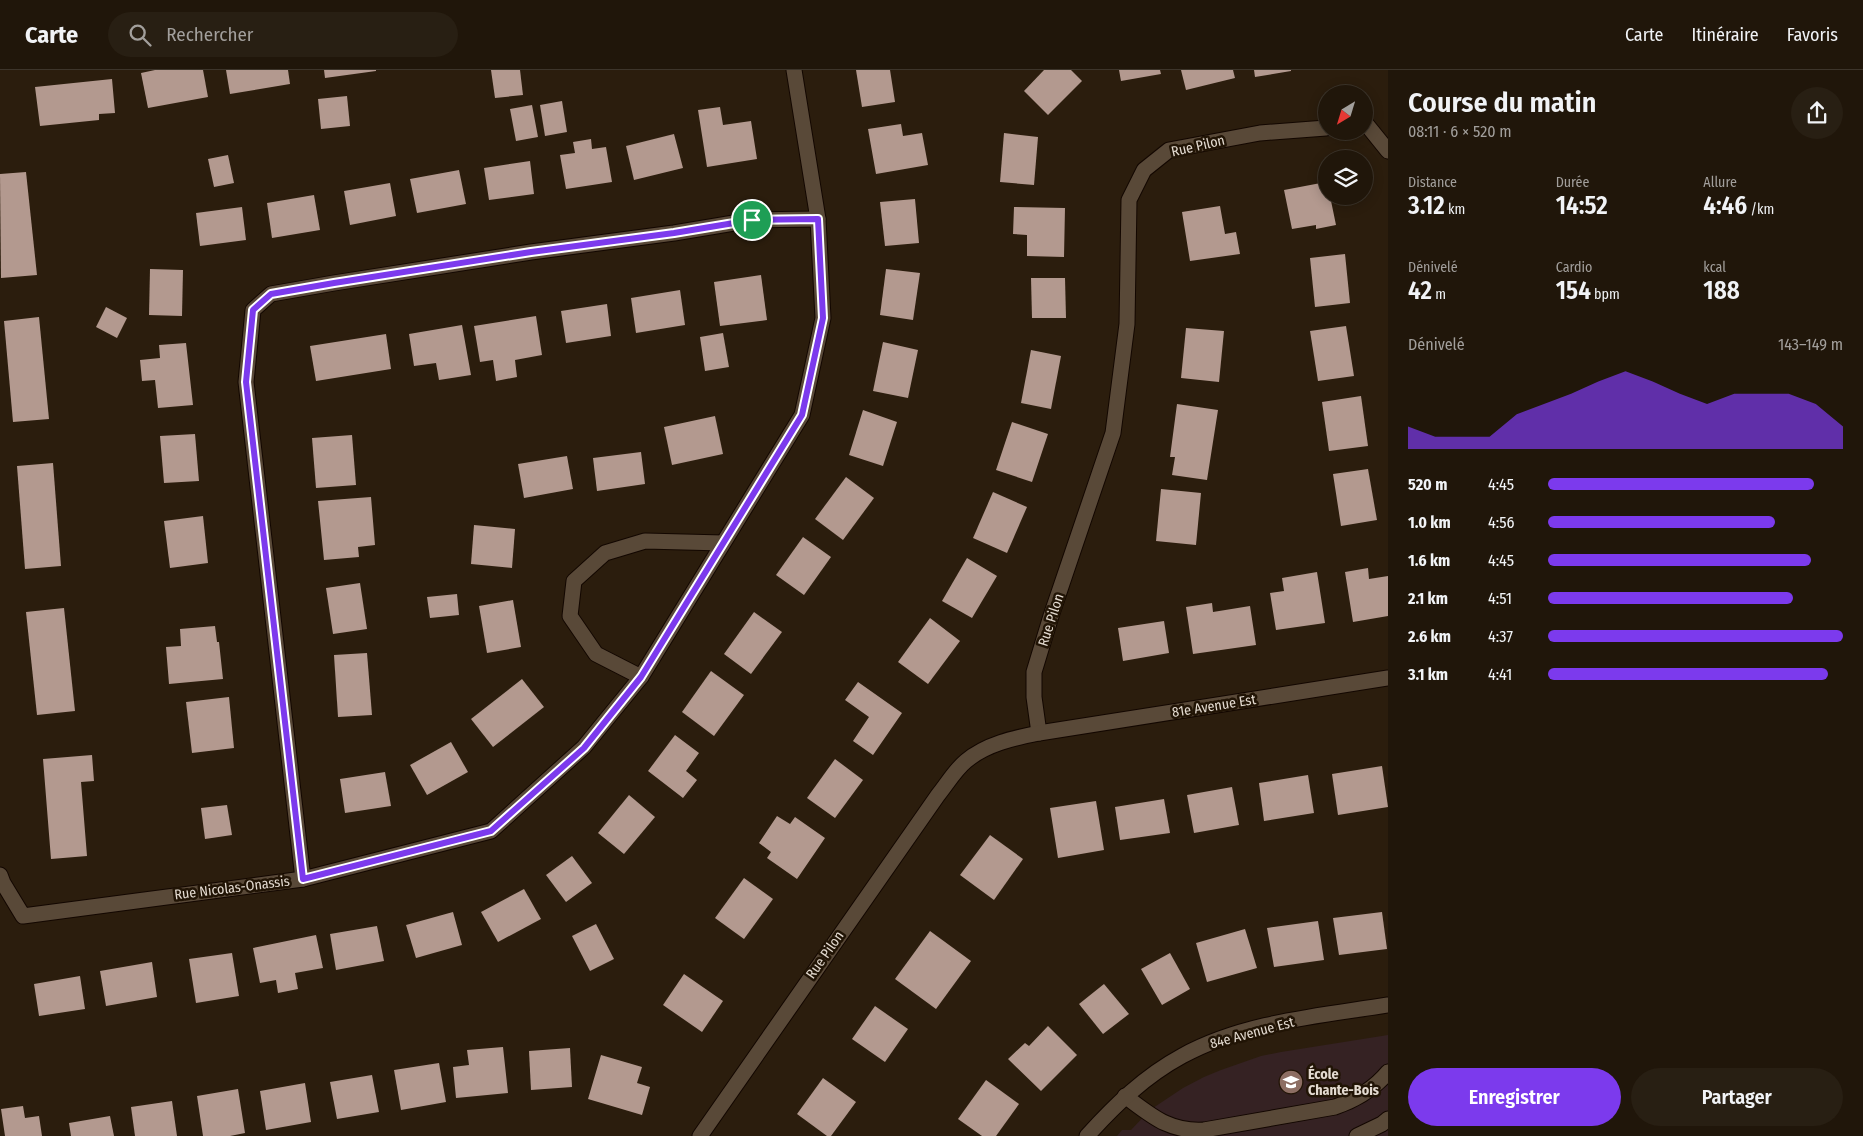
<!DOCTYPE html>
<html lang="fr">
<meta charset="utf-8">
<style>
:root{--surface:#20160a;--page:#281f13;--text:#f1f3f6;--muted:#a29f9c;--line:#3d352b;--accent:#7c3aed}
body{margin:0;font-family:"Fira Sans Condensed",sans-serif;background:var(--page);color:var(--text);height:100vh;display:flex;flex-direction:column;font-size:19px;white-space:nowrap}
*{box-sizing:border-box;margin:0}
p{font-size:16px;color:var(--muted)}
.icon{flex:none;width:28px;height:28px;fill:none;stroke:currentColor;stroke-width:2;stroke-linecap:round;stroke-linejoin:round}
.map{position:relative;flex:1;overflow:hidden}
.details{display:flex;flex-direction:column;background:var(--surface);width:475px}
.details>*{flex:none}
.needle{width:32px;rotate:218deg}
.fabs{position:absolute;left:1318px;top:15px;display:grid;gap:10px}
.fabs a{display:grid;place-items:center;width:55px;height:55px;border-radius:50%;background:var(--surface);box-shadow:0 2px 12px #0003,0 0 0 1px var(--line);font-size:25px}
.pin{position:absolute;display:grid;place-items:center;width:42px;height:42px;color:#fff;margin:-21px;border:2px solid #fff;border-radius:50%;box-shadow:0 1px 5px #0007}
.round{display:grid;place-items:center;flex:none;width:52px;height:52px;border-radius:26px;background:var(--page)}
.head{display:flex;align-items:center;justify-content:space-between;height:85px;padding:0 20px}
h1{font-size:28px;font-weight:600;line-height:38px}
.stats{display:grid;grid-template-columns:repeat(3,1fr);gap:8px;height:85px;padding:5px 20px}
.stats div{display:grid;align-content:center}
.stats b{font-size:25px;font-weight:600}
.stats small{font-size:14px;font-weight:400}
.stats p{font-size:14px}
.chart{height:140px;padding:10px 20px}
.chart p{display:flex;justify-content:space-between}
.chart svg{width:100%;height:90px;margin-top:5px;fill:var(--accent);opacity:.7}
.primary-button{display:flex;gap:10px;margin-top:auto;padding:10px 20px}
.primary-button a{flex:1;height:58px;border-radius:30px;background:var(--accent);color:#fff;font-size:20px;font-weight:600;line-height:58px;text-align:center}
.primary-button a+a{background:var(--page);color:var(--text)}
ul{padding:0 20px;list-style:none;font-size:16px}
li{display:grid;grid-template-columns:80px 60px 1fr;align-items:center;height:38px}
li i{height:12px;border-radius:6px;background:var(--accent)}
header{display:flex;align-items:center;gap:30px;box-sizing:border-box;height:70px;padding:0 25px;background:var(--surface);border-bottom:1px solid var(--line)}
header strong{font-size:24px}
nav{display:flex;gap:28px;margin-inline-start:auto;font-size:18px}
.search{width:350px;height:45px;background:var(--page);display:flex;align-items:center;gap:12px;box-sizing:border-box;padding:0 18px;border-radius:28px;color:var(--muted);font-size:19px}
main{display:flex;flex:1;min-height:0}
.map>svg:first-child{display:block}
</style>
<header>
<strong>Carte</strong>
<div class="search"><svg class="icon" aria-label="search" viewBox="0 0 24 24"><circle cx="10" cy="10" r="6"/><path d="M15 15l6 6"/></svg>Rechercher</div>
<nav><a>Carte</a><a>Itinéraire</a><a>Favoris</a></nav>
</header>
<main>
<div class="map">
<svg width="1388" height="1066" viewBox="0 0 1388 1066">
<rect width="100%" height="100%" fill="#2b1d0d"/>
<path fill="#352223" d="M1388,965V1066H1117L1122,1060H1131L1150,1040L1183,1018L1204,1007L1221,1000L1261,986L1281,982Z"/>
<g fill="#b3998f">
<path d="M155,0H203L208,27L148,38L141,3Z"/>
<path d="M226,0H288L290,14L230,24Z"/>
<path d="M324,0H376V1L325,8Z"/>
<path d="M491,0H520L523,25L495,28Z"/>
<path d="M856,0H890L895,32L862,37Z"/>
<path d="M1044,0H1071L1082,11L1048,45L1024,21Z"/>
<path d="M1119,0H1160L1161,4L1121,11Z"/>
<path d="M1181,0H1233L1235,8L1186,20Z"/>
<path d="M1254,0H1291V1L1255,7Z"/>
<path d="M112,9L115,43L99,44V50L40,56L35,17Z"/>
<path d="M347,26L350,56L321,59L318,29Z"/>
<path d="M562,31L567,62L545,66L540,35Z"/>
<path d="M532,35L538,67L516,71L510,39Z"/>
<path d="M720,37L723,55L751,51L757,89L707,97L698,40Z"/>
<path d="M901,54L903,66L922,63L928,95L876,104L868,59Z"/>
<path d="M1004,63L1038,67L1034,115L1000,112Z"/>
<path d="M674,64L683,98L634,110L626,76Z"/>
<path d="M591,69L592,79L606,77L612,112L566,119L560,85L575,83L573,72Z"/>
<path d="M228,85L234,113L214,117L208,89Z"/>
<path d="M530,91L534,124L489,130L484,98Z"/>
<path d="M459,100L466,134L417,143L410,109Z"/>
<path d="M26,102L37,205L1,208L0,104Z"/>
<path d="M1326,112V126H1330L1336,155L1316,159V155L1292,159L1284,120Z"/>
<path d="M390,113L396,146L350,155L344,121Z"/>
<path d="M314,125L320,160L272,168L267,133Z"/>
<path d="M915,129L919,173L885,176L880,132Z"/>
<path d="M1220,136L1225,164L1236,162L1240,184L1190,191L1182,142Z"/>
<path d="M242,137L246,170L200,176L196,143Z"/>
<path d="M1014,137L1065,138L1064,187L1027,186V165L1013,164Z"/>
<path d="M1345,184L1350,233L1315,237L1310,188Z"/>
<path d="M150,199L183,200L182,246L149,245Z"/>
<path d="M886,199L920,203L913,250L880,245Z"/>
<path d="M761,205L767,250L720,256L714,212Z"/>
<path d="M1031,208H1065L1066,248H1032Z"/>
<path d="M680,220L685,255L636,263L631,228Z"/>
<path d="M607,234L611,266L566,273L561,241Z"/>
<path d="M106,237L127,248L117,268L96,257Z"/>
<path d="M536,246L542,285L515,290L517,307L496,311L493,290L480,292L474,256Z"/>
<path d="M39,247L49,349L13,352L4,251Z"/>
<path d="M462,255L471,305L439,310L436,293L414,296L409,264Z"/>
<path d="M1346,256L1354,306L1318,311L1310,261Z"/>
<path d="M1186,258L1224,261L1219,312L1181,308Z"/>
<path d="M723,263L729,297L705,301L700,267Z"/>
<path d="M386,264L391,299L316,311L310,276Z"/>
<path d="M883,272L918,280L908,328L873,321Z"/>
<path d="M186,273L193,335L158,338L155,310L142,311L140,290L160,288L159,275Z"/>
<path d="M1031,280L1061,286L1051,339L1021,333Z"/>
<path d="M1361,326L1368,376L1329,381L1322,332Z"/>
<path d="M1177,334L1218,340L1207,410L1172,405L1175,387H1170Z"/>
<path d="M863,340L897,352L883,396L849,385Z"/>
<path d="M715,346L723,384L672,395L664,357Z"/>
<path d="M1012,352L1048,364L1032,412L996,400Z"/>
<path d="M195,364L199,411L164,413L160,366Z"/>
<path d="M352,365L356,415L316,418L312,368Z"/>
<path d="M641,382L645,414L597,421L593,388Z"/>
<path d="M567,386L573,419L524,428L518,394Z"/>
<path d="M53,393L61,496L25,499L17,396Z"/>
<path d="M1368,399L1377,450L1341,456L1333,404Z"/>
<path d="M846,407L874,428L843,470L815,449Z"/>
<path d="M1161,419L1201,423L1196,475L1156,471Z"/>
<path d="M993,422L1027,437L1007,483L973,468Z"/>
<path d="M371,427L375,475L358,477L359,487L324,490L318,431Z"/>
<path d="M203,446L208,493L170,498L164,451Z"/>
<path d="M474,455L515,459L512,498L471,494Z"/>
<path d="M803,467L831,487L804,525L776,505Z"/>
<path d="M967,488L997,506L972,548L942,531Z"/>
<path d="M1368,498L1369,509L1388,506V546L1353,552L1345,502Z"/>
<path d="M1317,502L1325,553L1276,560L1270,523L1284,521L1282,508Z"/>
<path d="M360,513L367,559L333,564L326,518Z"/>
<path d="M457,524L459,545L430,548L427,527Z"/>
<path d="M513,530L521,577L487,583L479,536Z"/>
<path d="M1212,533L1213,542L1250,536L1256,575L1193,584L1186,537Z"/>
<path d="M64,538L75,641L37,645L26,542Z"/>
<path d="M754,542L782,562L751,604L724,584Z"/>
<path d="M930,548L960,571L928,614L898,592Z"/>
<path d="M1164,551L1169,583L1123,591L1118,558Z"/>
<path d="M215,556L217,572H219L223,609L169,614L166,577L181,576L180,559Z"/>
<path d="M367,583L372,645L338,647L334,585Z"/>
<path d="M711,601L744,625L714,666L682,642Z"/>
<path d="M522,609L544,637L493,677L471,649Z"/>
<path d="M858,612L902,643L873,685L853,671L869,647L845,630Z"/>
<path d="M229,627L234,678L192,683L186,632Z"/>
<path d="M675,665L699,683L686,701L697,710L683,728L648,701Z"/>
<path d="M451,672L468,702L427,725L410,695Z"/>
<path d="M92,685L94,711L81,712L87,786L51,789L43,689Z"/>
<path d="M835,689L863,710L835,748L807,728Z"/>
<path d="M1382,696L1388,737L1338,745L1332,704Z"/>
<path d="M385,702L391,736L345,743L340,709Z"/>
<path d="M1308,705L1314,743L1264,751L1259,713Z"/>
<path d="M1232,717L1239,755L1194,763L1187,725Z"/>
<path d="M629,725L655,747L624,784L598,763Z"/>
<path d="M1164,729L1170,763L1120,770L1115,737Z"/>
<path d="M1096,731L1104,780L1058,788L1050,738Z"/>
<path d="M227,735L232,765L205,769L201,738Z"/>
<path d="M777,746L790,754L795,747L825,768L797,809L767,788L771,782L759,773Z"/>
<path d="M990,765L1023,789L994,830L960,805Z"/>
<path d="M572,786L592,813L566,832L546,805Z"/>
<path d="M744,808L773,829L744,869L715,848Z"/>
<path d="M524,819L541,849L498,872L481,842Z"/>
<path d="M453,842L462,875L416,888L406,855Z"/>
<path d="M1382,842L1387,879L1339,885L1333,848Z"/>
<path d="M1318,851L1324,890L1274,897L1267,858Z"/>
<path d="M596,854L614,889L590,901L572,866Z"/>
<path d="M377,856L384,891L336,900L330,864Z"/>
<path d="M1245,859L1257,898L1207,912L1196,873Z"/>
<path d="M930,861L971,891L936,939L895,909Z"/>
<path d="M316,865L323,898L295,903L298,919L278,923L276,910L260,913L253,878Z"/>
<path d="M232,883L239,926L196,933L189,889Z"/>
<path d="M1170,883L1190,919L1162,935L1141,899Z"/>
<path d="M152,892L157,927L106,936L100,901Z"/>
<path d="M684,904L723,931L702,962L663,935Z"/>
<path d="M80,906L85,939L39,946L34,914Z"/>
<path d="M1104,914L1129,944L1103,964L1079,934Z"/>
<path d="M875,936L908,959L885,992L852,969Z"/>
<path d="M1048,956L1077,985L1041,1021L1008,989L1025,973L1029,976Z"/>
<path d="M503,977L508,1023L456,1028L453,997L469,995L467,980Z"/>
<path d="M570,978L572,1017L531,1020L529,981Z"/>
<path d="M601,985L642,997L637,1013L650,1017L642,1045L588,1029Z"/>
<path d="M439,993L446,1032L401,1040L394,1000Z"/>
<path d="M372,1005L379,1042L337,1049L330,1012Z"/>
<path d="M823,1008L856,1032L831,1066H827L797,1044Z"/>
<path d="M986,1010L1019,1034L996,1066H982L958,1049Z"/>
<path d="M305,1013L311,1052L266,1060L260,1021Z"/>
<path d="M238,1019L245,1063L230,1066H203L197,1026Z"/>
<path d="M172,1031L177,1066H135L131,1037Z"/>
<path d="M23,1036L25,1048L39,1046L42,1066H5L1,1039Z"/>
<path d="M110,1046L114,1066H71L69,1053Z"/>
</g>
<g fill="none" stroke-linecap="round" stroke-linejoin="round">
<g stroke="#130700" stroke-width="17">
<g id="minor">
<path d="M1364,55H1367L1388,81"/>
<path d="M641,607L596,584L570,546L574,511L605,483L645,471L723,473"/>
<path d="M1039,663L1034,627V602L1051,546L1113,363L1127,254L1129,130L1144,100L1169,80L1260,63L1326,58"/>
<path d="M0,805L3,813L23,846L303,809L491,761L584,677L641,607L802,345L823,248L818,149L794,0"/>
<path d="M303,809L246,312L253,240L271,224L334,213L531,182L674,163L752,150L818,149"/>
<path d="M1125,1026C1152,1046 1169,1062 1204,1060L1335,1037C1355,1030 1374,1019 1388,1002"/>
<path d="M700,1066L938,725C947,714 955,700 966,691C986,674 1014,668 1039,663L1388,608"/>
<path d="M1087,1066C1115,1035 1145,1006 1182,986C1244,952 1319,946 1388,935"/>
<path d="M1357,1066L1382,1054L1388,1049"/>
</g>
</g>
<use href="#minor" stroke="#594938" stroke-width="15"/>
</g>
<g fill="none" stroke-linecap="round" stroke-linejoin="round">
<g stroke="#fff" stroke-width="10">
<path id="route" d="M818,149L823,248L802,345L641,607L584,678L491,761L303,809L246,312L253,240L271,224L334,213L531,182L674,163L752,150Z"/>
</g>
<use href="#route" stroke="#7c3aed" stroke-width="6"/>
</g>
<defs>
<g id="school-disc" transform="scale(1.25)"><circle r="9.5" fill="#8d6e63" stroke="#211405"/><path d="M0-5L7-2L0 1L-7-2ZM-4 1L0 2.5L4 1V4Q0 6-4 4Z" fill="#fff"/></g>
</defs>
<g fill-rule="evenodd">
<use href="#school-disc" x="1291" y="1012"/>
</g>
<g text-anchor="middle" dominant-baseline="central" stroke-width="5" stroke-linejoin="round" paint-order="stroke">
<g font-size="14" fill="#e3dad0" stroke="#211405">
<text transform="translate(1198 76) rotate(-13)">Rue Pilon</text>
<text transform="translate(1051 550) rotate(-72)">Rue Pilon</text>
<text transform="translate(1214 636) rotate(-9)">81e Avenue Est</text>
<text transform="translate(232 818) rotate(-7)">Rue Nicolas-Onassis</text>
<text transform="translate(825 885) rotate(-55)">Rue Pilon</text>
<text transform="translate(1252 963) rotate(-15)">84e Avenue Est</text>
</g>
<g font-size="14" font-weight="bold" fill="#e3dad0" stroke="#211405" text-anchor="start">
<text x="1308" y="1004">École<tspan x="1308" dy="16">Chante-Bois</tspan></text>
</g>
</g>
</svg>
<div class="fabs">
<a><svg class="needle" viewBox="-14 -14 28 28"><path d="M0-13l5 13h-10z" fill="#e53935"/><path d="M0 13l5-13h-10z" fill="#a29f9c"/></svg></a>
<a><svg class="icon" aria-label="layers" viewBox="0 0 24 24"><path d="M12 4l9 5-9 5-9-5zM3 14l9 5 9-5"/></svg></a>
</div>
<div class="pin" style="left:752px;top:150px;background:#1e9e55"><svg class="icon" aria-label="arrive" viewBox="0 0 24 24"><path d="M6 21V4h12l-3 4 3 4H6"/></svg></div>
</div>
<section class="details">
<div class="head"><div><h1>Course du matin</h1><p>08:11 · 6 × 520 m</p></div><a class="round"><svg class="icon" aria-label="share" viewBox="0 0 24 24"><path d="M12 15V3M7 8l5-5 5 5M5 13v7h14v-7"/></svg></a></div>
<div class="stats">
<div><p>Distance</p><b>3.12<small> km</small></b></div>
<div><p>Durée</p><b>14:52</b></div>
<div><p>Allure</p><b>4:46<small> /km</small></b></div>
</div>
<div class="stats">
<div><p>Dénivelé</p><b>42<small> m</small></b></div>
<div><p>Cardio</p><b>154<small> bpm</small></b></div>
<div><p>kcal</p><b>188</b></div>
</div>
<div class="chart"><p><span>Dénivelé</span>143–149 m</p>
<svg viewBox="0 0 160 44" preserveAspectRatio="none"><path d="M0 44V33L10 38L20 38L30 38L40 27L50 22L60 17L70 11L80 6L90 11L100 17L110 22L120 17L130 17L140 17L150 22L160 33V44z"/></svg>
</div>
<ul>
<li><b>520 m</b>4:45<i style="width:90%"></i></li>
<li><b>1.0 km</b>4:56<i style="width:77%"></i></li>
<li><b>1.6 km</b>4:45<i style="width:89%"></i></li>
<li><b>2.1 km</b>4:51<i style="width:83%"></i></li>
<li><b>2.6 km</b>4:37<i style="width:100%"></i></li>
<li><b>3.1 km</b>4:41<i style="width:95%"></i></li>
</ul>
<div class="primary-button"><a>Enregistrer</a><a>Partager</a></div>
</section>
</main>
